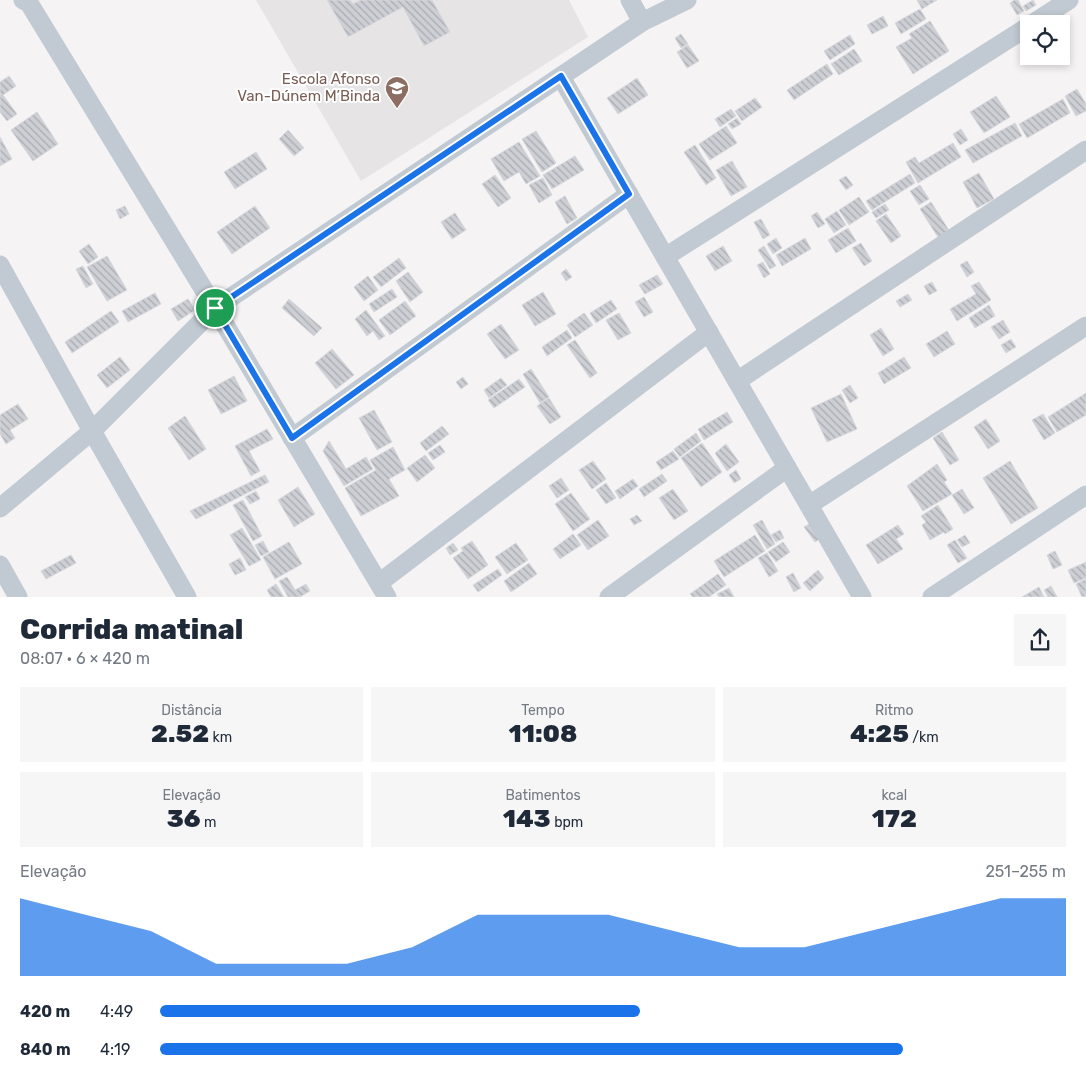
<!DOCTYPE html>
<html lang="pt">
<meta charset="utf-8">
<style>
:root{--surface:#fff;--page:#f6f6f7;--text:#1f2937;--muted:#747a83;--accent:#1a73e8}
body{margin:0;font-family:Rubik,sans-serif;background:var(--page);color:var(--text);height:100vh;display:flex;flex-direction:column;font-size:19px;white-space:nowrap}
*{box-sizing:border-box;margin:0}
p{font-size:16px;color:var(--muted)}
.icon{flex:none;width:28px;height:28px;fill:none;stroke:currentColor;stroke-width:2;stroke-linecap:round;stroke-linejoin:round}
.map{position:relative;height:597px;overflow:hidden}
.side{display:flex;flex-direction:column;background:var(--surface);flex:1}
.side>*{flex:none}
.controls{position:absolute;left:1020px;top:15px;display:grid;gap:10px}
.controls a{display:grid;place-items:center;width:50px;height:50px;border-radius:0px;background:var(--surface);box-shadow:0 2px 8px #0003;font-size:25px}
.pin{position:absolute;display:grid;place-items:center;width:42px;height:42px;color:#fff;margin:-21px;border:2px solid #fff;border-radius:50%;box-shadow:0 1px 5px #0007}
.round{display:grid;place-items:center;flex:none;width:52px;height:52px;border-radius:0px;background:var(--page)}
.overview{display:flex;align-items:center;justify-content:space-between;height:85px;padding:0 20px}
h1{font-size:28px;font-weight:800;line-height:38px}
.metrics{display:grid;grid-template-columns:repeat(3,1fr);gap:8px;height:85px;padding:5px 20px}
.metrics div{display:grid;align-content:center;border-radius:0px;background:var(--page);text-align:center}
.metrics b{font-size:25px;font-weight:800}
.metrics small{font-size:14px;font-weight:400}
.metrics p{font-size:14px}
.chart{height:140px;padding:10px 20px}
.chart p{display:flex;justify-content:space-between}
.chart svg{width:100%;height:90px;margin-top:5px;fill:var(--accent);opacity:.7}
ul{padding:0 20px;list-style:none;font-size:16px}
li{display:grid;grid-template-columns:80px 60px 1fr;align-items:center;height:38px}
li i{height:12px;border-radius:6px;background:var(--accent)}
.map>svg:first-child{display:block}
</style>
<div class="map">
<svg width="1086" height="597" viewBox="0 0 1086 597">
<defs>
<pattern id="building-back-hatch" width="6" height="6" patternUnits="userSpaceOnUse" patternTransform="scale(1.25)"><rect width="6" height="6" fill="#cdcfd5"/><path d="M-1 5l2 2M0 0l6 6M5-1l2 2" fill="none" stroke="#a8abb0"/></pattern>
</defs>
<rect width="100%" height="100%" fill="#f5f3f3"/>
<path fill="#e6e4e5" d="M256,0H569L588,37L361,181Z"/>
<g fill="url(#building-back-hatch)" stroke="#d7d9de">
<path d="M327,0H350L353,4L361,0H432L450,32L424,46L403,7L348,37Z"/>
<path d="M917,0H937L922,9Z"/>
<path d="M1014,0H1018L1024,11L1017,15L1010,3Z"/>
<path d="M1033,0L1036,5L1026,11L1023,6Z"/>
<path d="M920,9L926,19L901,34L895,23Z"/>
<path d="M883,16L888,26L872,34L867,25Z"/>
<path d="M930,21L949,51L913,74L896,47L912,38L909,34Z"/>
<path d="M681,34L688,44L681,48L675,38Z"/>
<path d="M850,35L855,44L830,60L824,51Z"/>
<path d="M688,45L699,61L687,68L677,52Z"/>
<path d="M854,49L862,61L839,75L831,64Z"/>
<path d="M827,64L833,74L794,100L787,90Z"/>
<path d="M9,76L16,86L3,95L17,114L7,121L0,112V82Z"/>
<path d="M637,78L648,95L618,114L607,98Z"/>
<path d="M1077,89L1086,104V111L1076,116L1065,96Z"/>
<path d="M996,96L1010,117L984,133L970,112Z"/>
<path d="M755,98L762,107L742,121L735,111Z"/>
<path d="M1063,99L1070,113L1027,138L1019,124Z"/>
<path d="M731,109L736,116L720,127L715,119Z"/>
<path d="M37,112L58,144L33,161L11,130Z"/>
<path d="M737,118L741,124L732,129L728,124Z"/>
<path d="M1015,123L1022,136L973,163L965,150Z"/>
<path d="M726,126L737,143L710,160L699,144Z"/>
<path d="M961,129L968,140L960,145L953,134Z"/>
<path d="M288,130L304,148L294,156L279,139Z"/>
<path d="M536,131L556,163L542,172L522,139Z"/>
<path d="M0,137L12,159L0,166Z"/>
<path d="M519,142L540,176L526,184L519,172L504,181L491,159Z"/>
<path d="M953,143L961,157L918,183L906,162L915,157L919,163Z"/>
<path d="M695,145L716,178L706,185L684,152Z"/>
<path d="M256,152L267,169L235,189L224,172Z"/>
<path d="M575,156L584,170L552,189L543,175Z"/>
<path d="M732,161L747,187L731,196L716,170Z"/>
<path d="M979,173L994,199L977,208L963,182Z"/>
<path d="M910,174L915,183L872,210L866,201Z"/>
<path d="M495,175L511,198L498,207L482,184Z"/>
<path d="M846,176L853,185L846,190L839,180Z"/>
<path d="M543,178L552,195L539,203L529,185Z"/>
<path d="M920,185L929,199L919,205L910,191Z"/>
<path d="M565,196L577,218L567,224L555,202Z"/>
<path d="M859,197L869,212L849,225L839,210Z"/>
<path d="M931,202L952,235L941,242L920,209Z"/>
<path d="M885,204L889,210L876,218L872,212Z"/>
<path d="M125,206L129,214L120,219L116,210Z"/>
<path d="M255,206L270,228L232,254L217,232Z"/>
<path d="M837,211L846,225L834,233L825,219Z"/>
<path d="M817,212L825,224L818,228L811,216Z"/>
<path d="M455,213L466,230L452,239L441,222Z"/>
<path d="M886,214L901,236L891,243L876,221Z"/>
<path d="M761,219L770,235L763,239L754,222Z"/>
<path d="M848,228L856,241L836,253L828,240Z"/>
<path d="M776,238L782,248L773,254L767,244Z"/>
<path d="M805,238L811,249L782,266L776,255Z"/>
<path d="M861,243L872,261L864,266L852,248Z"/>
<path d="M89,244L98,257L88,264L79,251Z"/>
<path d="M723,246L732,261L715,271L706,256Z"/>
<path d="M764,246L776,266L770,269L758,250Z"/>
<path d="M107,256L127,290L107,301L87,267Z"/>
<path d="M399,258L406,268L381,287L373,277Z"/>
<path d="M967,261L974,272L967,277L960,265Z"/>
<path d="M763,262L770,274L764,278L757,265Z"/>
<path d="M83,266L93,284L86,288L76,269Z"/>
<path d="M566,269L572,277L566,281L561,273Z"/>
<path d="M408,272L423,292L410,302L396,281Z"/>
<path d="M657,275L663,284L645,294L639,285Z"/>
<path d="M368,276L378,290L364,301L354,287Z"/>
<path d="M932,282L937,291L929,295L924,286Z"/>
<path d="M979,282L991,300L957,321L950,309L976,294L971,286Z"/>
<path d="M392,289L397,297L374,312L369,304Z"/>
<path d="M543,292L556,314L535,326L522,305Z"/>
<path d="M155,293L161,304L128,322L122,311Z"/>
<path d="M908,294L912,300L900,307L896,301Z"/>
<path d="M644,297L653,312L644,317L635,302Z"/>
<path d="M188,299L195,310L178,321L171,309Z"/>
<path d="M289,299L322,328L314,336L282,308Z"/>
<path d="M611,300L617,309L596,323L590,313Z"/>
<path d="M405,301L416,316L390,335L379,320Z"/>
<path d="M989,305L995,316L975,328L969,318Z"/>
<path d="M366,310L385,336L379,340L373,331L367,336L355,319Z"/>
<path d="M111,311L119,322L72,353L65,342Z"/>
<path d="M584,313L593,325L575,337L567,325Z"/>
<path d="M619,313L631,333L618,340L606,320Z"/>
<path d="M1003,320L1010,332L999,339L991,327Z"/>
<path d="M501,324L519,350L505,359L487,334Z"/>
<path d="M881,328L894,349L883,356L870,335Z"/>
<path d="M567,330L572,338L547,356L542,347Z"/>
<path d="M947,331L955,344L934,357L926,344Z"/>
<path d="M1011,339L1016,347L1006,353L1001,345Z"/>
<path d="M575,340L597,373L590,378L567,345Z"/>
<path d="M332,349L354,375L336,389L315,363Z"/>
<path d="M120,357L130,370L107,388L97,375Z"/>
<path d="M904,357L911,368L884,384L878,373Z"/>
<path d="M531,369L549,397L540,403L523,374Z"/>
<path d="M234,376L247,401L221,414L208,390Z"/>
<path d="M463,377L468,384L461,389L456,382Z"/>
<path d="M501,378L507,385L489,398L484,390Z"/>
<path d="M519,379L525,387L494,408L488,400Z"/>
<path d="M850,385L858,398L850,403L842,390Z"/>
<path d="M1086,393V415L1057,432L1048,417Z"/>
<path d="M841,394L857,429L827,442L811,408Z"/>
<path d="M549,398L561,417L550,424L537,406Z"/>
<path d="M18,404L28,419L10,430L15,438L6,444L0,434V415Z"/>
<path d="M374,410L392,442L377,450L359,418Z"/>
<path d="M727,412L733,422L704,440L698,429Z"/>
<path d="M1043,414L1055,433L1044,440L1032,420Z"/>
<path d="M185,416L206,449L189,460L168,428Z"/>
<path d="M986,419L1000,441L988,449L974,427Z"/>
<path d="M442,426L449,434L426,451L420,443Z"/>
<path d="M267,429L273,439L249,451L260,471L251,476L235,446Z"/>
<path d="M942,432L959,460L950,465L933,438Z"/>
<path d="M696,433L701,441L680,457L674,449Z"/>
<path d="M329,441L346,469L366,457L373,469L344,486L323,451Z"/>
<path d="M702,443L722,472L701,487L681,458Z"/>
<path d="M726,444L739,462L727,471L715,453Z"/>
<path d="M440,445L445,452L433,460L428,453Z"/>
<path d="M393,447L405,470L389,479L399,496L361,516L345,488L376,470L370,460Z"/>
<path d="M673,451L679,459L661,470L656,462Z"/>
<path d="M425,455L435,468L417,482L407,468Z"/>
<path d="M593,461L606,479L592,489L579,470Z"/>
<path d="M1010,461L1038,508L1011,524L983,478Z"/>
<path d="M937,464L947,480L944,482L952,494L923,511L907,486Z"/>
<path d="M736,470L741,479L734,483L729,475Z"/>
<path d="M662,474L667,481L644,497L639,489Z"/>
<path d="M265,475L269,482L196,519L190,511Z"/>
<path d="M561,478L569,490L557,498L549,486Z"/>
<path d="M633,479L638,486L620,499L615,491Z"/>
<path d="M606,483L616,498L606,504L596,490Z"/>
<path d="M298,487L315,514L294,527L278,500Z"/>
<path d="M673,489L688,511L674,520L659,498Z"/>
<path d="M962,489L974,508L964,514L952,495Z"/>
<path d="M256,491L260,499L250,504L245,497Z"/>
<path d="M571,493L590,519L573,531L555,504Z"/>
<path d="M243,500L262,536L253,541L233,505Z"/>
<path d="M938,505L953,529L945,534L944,532L930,540L922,525L926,522L921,516Z"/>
<path d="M637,515L642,521L634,525L630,519Z"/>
<path d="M598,520L609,536L588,550L577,535Z"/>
<path d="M762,520L775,544L767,549L753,525Z"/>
<path d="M814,521L825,536L815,542L804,527Z"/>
<path d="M898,525L904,534L896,539L903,549L878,564L866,545Z"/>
<path d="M242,528L261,560L249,566L230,535Z"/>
<path d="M780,530L784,538L776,542L771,535Z"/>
<path d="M573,534L581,545L560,559L553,549Z"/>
<path d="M755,535L765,551L724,577L714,561Z"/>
<path d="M965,535L970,543L962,547L957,540Z"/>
<path d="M955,540L967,558L958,563L947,545Z"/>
<path d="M263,541L269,552L261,556L255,545Z"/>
<path d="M472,541L488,565L468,579L453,558L463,551L461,548Z"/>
<path d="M289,542L302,564L275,579L263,557Z"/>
<path d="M783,542L790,552L776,562L768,552Z"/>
<path d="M453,543L458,550L450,555L446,548Z"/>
<path d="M516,543L528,560L507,574L495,557Z"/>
<path d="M1055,551L1062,565L1053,569L1047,555Z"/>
<path d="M767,553L778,571L769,577L758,558Z"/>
<path d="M71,555L76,563L46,579L41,571Z"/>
<path d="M240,558L246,570L235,575L229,564Z"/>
<path d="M1086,562V578L1074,583L1068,570Z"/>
<path d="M529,563L537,574L511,592L504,581Z"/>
<path d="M498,569L502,575L478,592L473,585Z"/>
<path d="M818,570L824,578L810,591L803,583Z"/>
<path d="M793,573L801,588L794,592L786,577Z"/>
<path d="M718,574L726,585L709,597H693L690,594Z"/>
<path d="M287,577L295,590L306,584L310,591L300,597H288L279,581Z"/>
<path d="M1086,579V596L1082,597L1076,584Z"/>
<path d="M276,584L284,597H271L267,590Z"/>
<path d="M1051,586L1057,597H1048L1044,590Z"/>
<path d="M1039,587L1044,597H1022Z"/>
<path d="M729,588L734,597H719L717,594Z"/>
</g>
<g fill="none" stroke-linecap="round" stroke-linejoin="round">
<g stroke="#c1cad2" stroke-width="19">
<path d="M23,0L29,3L215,308L387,597"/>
<path d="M630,0L642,22"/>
<path d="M1032,24L1069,0"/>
<path d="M561,77L862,597"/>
<path d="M665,257L1029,26"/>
<path d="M0,265L92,431L187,597"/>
<path d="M737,381L1086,150"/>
<path d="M292,438L629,194"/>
<path d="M809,505L1086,326"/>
<path d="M0,508L92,431L215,308L642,22L687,0"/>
<path d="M0,565L18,597"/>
<path d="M379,583L709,332"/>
<path d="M609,597L787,468"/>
<path d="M932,597L1086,495"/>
</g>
</g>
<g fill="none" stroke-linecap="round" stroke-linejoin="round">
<g stroke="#fff" stroke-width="10">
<path id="route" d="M561,76L629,194L292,438L215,308Z"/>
</g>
<use href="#route" stroke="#1a73e8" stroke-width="6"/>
</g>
<defs>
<g id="school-pin" transform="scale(1.25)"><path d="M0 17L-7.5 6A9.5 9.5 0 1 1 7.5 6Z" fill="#8d6e63" stroke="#fff"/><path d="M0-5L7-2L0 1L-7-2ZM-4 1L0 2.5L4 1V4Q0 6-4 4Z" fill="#fff"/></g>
</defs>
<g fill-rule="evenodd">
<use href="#school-pin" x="397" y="88"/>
</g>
<g text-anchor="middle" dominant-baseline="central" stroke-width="4" stroke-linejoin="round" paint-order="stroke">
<g font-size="15" fill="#785e54" stroke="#fff" text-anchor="end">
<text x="380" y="79">Escola Afonso<tspan x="380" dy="17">Van-Dúnem M’Binda</tspan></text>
</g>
</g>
</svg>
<div class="controls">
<a><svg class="icon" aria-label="locate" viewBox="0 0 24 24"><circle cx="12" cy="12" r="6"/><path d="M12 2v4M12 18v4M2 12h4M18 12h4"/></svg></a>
</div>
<div class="pin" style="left:215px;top:308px;background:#1e9e55"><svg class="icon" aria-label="arrive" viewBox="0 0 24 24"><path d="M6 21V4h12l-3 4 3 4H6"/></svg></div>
</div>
<section class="side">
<div class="overview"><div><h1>Corrida matinal</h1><p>08:07 · 6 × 420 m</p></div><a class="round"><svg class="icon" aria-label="share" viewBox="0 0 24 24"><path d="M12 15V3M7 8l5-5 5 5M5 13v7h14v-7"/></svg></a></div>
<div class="metrics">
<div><p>Distância</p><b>2.52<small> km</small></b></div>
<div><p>Tempo</p><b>11:08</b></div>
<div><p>Ritmo</p><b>4:25<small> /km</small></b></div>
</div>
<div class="metrics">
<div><p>Elevação</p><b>36<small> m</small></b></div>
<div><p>Batimentos</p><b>143<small> bpm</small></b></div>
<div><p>kcal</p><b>172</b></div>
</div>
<div class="chart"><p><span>Elevação</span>251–255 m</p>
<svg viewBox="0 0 160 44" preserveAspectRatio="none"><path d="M0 44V6L10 14L20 22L30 38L40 38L50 38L60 30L70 14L80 14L90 14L100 22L110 30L120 30L130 22L140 14L150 6L160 6V44z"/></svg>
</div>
<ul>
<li><b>420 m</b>4:49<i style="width:53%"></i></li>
<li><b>840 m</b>4:19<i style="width:82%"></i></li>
</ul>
</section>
